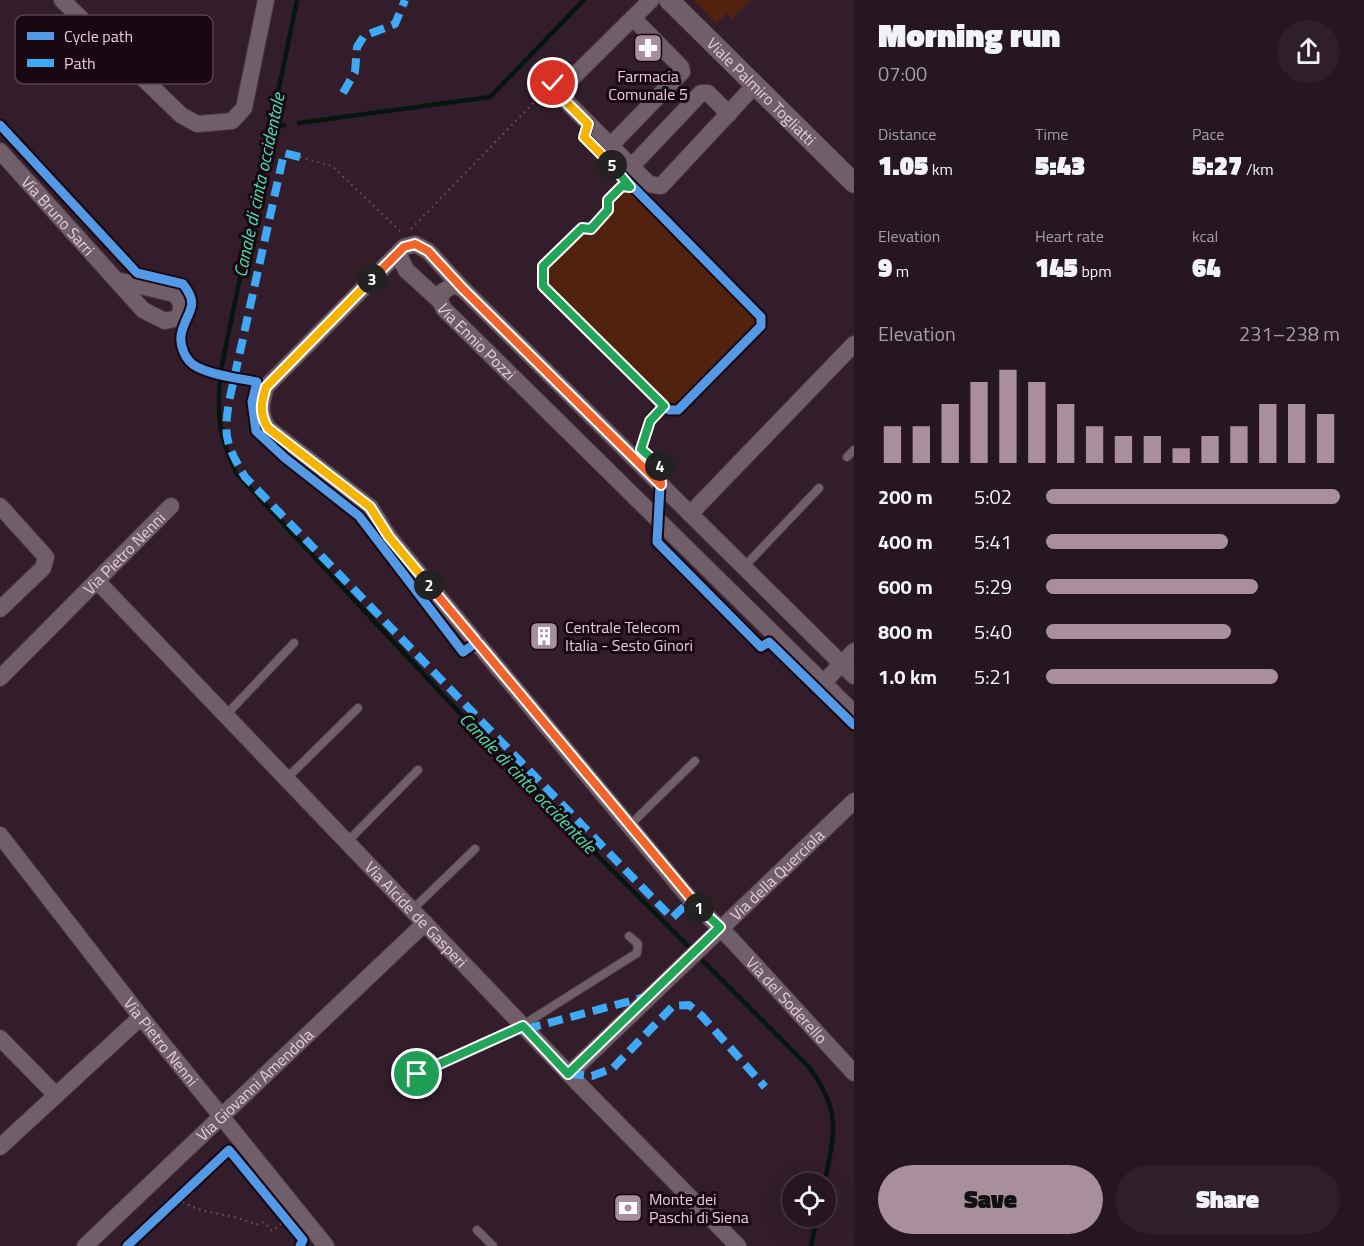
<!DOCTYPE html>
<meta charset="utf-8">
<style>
:root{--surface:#261620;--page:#2e1f29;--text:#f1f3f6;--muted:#a49fa5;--line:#42353e;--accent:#a98f9d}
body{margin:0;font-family:"Titillium Web",sans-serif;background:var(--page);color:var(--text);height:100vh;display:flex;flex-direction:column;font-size:22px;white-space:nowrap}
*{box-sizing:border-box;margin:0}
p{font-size:20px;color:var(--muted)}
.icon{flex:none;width:33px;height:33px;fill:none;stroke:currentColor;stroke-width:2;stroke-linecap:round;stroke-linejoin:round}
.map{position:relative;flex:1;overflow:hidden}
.panel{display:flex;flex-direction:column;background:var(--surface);width:510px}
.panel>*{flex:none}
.fabs{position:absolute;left:782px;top:1173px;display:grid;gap:12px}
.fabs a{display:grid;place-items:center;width:54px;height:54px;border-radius:50%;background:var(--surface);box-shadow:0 6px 24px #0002,0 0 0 2px var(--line);font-size:30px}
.pin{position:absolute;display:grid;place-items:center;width:51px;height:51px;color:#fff;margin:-26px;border:3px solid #fff;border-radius:50%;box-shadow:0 2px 6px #0007}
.km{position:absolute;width:30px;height:30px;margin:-15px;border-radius:50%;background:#222;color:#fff;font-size:16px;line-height:30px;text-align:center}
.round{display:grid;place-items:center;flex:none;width:63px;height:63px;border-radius:32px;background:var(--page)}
.summary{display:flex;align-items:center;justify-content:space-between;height:102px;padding:0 24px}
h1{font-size:33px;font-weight:800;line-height:45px}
.metrics{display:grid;grid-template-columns:repeat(3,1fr);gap:9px;height:102px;padding:6px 24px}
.metrics div{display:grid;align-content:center}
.metrics b{font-size:26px;font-weight:800}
.metrics small{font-size:16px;font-weight:400}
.metrics p{font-size:16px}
.chart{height:168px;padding:12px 24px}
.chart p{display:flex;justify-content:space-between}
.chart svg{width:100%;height:108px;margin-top:6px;stroke:var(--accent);stroke-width:6}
.action{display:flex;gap:12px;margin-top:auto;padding:12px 24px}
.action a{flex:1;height:69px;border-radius:36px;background:var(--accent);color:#111;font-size:24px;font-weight:800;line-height:69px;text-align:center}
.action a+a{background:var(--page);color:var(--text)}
ul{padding:0 24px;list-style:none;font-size:20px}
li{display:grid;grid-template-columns:96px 72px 1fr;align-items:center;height:45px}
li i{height:15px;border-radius:8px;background:var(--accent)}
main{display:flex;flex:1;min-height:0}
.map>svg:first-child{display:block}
</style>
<main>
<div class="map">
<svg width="854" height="1246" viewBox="0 0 854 1246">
<rect width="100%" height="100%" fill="#331d2b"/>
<g fill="#51230e">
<path d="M693,0H751L732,19L727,13L717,24Z"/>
<path d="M622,186L630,187L761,317V326L678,410H669L543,286V266L582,228H591L608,211V200Z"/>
</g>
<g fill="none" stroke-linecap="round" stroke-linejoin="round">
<g stroke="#06150f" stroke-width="4.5">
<path d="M299,123L490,97L584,0"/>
<path d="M271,127L284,125"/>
<path d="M221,370L297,0"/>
<path d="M220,379C217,420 219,435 236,473L525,783L809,1067C842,1112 835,1132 824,1184"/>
<path d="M811,1246L817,1216"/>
</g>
<g stroke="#4b3843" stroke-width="10">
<g id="service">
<path d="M847,457L854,450"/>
<path d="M744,567L819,488"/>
<path d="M226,715L294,643"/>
<path d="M286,779L358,708"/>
<path d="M629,826L695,761"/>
<path d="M347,842L418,770"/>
<path d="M412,910L475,849"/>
<path d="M417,1074L523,1025L637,953L638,944L629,936"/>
<path d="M477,1230L493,1246"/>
</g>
</g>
<g stroke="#4b3843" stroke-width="18">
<g id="minor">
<path d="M62,0L181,115L197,124L232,121L244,108L266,0"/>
<path d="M651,0L560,90L559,94L649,184L661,186L755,85"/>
<path d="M610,146L682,72L681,67L633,18"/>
<path id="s1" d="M0,151L143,310L165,321L178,318C183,308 182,301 174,294L116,280"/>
<path d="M631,167L701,93H708L729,114"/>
<path id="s2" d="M398,253L266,387C261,403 259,413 268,428L370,507L389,537L691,900L732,940L854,1073"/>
<path d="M440,301L406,270L398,253L404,247L415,244L428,251L463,289"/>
<path d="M0,506L46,557L43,568L0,609"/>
<path d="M690,514L854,344"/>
<path id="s3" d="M98,582L569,1074L738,1246"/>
<path id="s4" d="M854,676L463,289L454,285L442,292L440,301L444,309L854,713"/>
<path id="s5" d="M0,678L171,506"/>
<path d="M824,682L854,651"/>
<path id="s6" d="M0,835L141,1017L326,1246"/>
<path d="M0,1038L56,1095"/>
<path id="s7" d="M569,1074L854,801"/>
<path d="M0,1147L141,1017"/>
<path id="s8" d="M85,1246L425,923"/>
</g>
</g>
<g stroke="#4b3843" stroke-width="21">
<g id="tertiary">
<path id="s9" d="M669,0L854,183"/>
</g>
</g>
<g stroke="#695862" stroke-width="2" stroke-dasharray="1.5 4.5" stroke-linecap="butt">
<path d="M300,157L332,166L401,232"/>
<path d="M630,187L622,186L608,200V210L591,229L582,228L543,266V286L664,406"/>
<path d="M411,229L543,93"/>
<path d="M178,1198C201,1217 230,1211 256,1225L264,1222L272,1231L286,1220"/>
</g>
<use href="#service" stroke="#705e69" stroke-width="8"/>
<use href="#minor" stroke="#705e69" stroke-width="16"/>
<use href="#tertiary" stroke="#705e69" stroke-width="20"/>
<g stroke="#3fa9f5" stroke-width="8" stroke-dasharray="15 8" stroke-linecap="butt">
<path d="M343,93L355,72L357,47L364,36L395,24L405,0"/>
<path d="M300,157L284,153L230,397C223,435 225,443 245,477L672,918L691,900"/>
<path d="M526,1029L649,996"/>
<path d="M569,1074L592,1076L613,1068L673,1006L689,1005L702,1016L765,1087"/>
</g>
<g stroke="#190712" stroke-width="13">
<g id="cycleway">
<path d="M588,124L584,137L761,317V326L678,410H669L664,406L650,421L641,449L661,467L657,542L761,647L769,642L854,725"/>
<path d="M0,125L137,273L183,284C200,306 188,310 182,331C178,344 185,361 197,367C215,376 238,378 257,382L252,402L256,431L285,458L359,516L463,652L477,642"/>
<path d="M127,1246L229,1150L303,1240L300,1246"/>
</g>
</g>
<use href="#cycleway" stroke="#5399e6" stroke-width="9"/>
</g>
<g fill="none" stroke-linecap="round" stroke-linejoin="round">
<g stroke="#fff" stroke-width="12">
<path id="split-1" d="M417,1074L523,1026L568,1074L720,927L699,908"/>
</g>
<g stroke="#fff" stroke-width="12">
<path id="split-2" d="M429,585L699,908"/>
</g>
<g stroke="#fff" stroke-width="12">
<path id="split-3" d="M372,279L266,387C261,403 259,413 268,428L370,507L389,537L429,585"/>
</g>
<g stroke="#fff" stroke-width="12">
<path id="split-4" d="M372,279L404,247L415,244L428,251L463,289L661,485L660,466"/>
</g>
<g stroke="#fff" stroke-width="12">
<path id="split-5" d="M612,165L630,187L622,186L608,200V210L591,229L582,228L543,266V286L664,406L650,421L641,449L660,466"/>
</g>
<g stroke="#fff" stroke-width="12">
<path id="split-6" d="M553,83L560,90L561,97L588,124L584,137L612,165"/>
</g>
<use href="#split-1" stroke="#22a559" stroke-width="8"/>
<use href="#split-2" stroke="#f0652b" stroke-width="8"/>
<use href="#split-3" stroke="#f5b400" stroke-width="8"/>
<use href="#split-4" stroke="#f0652b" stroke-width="8"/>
<use href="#split-5" stroke="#22a559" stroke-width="8"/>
<use href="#split-6" stroke="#f5b400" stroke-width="8"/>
</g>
<defs>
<g id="pharmacy-square" transform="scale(1.5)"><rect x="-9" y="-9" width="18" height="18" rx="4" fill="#a98f9d" stroke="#190712"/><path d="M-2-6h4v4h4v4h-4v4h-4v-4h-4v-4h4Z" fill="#fff"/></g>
<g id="building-square" transform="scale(1.5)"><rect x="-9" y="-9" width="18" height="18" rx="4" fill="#a98f9d" stroke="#190712"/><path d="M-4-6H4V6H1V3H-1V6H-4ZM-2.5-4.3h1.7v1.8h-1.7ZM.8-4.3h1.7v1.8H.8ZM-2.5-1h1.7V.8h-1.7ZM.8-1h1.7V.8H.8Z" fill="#fff"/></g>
<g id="bank-square" transform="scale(1.5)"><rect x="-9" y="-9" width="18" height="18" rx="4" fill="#a98f9d" stroke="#190712"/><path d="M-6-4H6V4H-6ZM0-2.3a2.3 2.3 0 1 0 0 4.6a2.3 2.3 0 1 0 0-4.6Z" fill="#fff"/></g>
</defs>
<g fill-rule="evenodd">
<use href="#pharmacy-square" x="648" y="48"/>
<use href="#building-square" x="544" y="636"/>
<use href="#bank-square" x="628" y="1208"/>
</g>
<g text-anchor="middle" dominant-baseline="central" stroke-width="6" stroke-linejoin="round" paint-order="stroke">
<g font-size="16" fill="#e8ccdb" stroke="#190712" text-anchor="start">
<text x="648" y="76" text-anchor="middle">Farmacia<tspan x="648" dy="18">Comunale 5</tspan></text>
<text x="565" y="627">Centrale Telecom<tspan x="565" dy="18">Italia - Sesto Ginori</tspan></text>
<text x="649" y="1199">Monte dei<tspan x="649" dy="18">Paschi di Siena</tspan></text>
</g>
<g font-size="16" fill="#e8ccdb" stroke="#190712">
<text stroke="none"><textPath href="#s9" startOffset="130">Viale Palmiro Togliatti</textPath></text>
<text stroke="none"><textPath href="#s1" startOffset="87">Via Bruno Sarri</textPath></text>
<text stroke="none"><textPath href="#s4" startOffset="638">Via Ennio Pozzi</textPath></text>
<text stroke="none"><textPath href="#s5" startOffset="176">Via Pietro Nenni</textPath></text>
<text stroke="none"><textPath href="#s7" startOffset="288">Via della Querciola</textPath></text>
<text stroke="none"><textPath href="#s3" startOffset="460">Via Alcide de Gasperi</textPath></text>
<text stroke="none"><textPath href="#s2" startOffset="1006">Via del Soderello</textPath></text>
<text stroke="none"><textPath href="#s6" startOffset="262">Via Pietro Nenni</textPath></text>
<text stroke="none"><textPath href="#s8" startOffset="234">Via Giovanni Amendola</textPath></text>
</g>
<g font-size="18" font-style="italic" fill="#44e5ac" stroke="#190712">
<text transform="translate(259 185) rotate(-78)">Canale di cinta occidentale</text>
<text transform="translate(528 783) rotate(46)">Canale di cinta occidentale</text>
</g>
</g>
<rect x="15" y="15" width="198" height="69" rx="9" fill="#190712" stroke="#57424e" stroke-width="1.5"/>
<rect x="27" y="32" width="27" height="8" fill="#5399e6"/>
<rect x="27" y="59" width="27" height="8" fill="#3fa9f5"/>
<g font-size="16" fill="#e8ccdb">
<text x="64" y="42">Cycle path</text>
<text x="64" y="69">Path</text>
</g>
</svg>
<div class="fabs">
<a><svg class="icon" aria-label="locate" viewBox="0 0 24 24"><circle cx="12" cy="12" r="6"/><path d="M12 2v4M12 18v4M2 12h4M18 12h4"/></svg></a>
</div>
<div class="pin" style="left:417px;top:1074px;background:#1e9e55"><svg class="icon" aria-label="arrive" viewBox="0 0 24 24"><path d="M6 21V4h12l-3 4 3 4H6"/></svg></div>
<div class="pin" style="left:553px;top:83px;background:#d93025"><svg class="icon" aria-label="check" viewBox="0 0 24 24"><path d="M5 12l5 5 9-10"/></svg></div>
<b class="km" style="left:699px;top:908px">1</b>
<b class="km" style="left:429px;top:585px">2</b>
<b class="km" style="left:372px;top:279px">3</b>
<b class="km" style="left:660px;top:466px">4</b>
<b class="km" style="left:612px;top:165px">5</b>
</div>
<section class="panel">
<div class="summary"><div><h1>Morning run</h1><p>07:00</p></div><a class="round"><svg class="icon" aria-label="share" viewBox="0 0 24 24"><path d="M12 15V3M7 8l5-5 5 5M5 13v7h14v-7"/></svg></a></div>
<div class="metrics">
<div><p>Distance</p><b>1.05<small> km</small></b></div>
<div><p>Time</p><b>5:43</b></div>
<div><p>Pace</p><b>5:27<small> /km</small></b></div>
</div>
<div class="metrics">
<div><p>Elevation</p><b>9<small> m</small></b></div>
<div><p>Heart rate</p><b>145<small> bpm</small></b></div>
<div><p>kcal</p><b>64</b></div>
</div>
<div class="chart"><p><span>Elevation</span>231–238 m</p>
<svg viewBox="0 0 160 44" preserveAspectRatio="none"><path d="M5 44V29M15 44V29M25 44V20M35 44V11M45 44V6M55 44V11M65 44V20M75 44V29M85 44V33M95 44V33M105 44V38M115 44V33M125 44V29M135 44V20M145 44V20M155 44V24"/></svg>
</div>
<ul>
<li><b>200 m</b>5:02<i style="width:100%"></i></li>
<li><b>400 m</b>5:41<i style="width:62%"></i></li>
<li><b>600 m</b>5:29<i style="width:72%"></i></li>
<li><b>800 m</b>5:40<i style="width:63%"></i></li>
<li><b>1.0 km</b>5:21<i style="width:79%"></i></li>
</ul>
<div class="action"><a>Save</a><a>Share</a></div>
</section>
</main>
